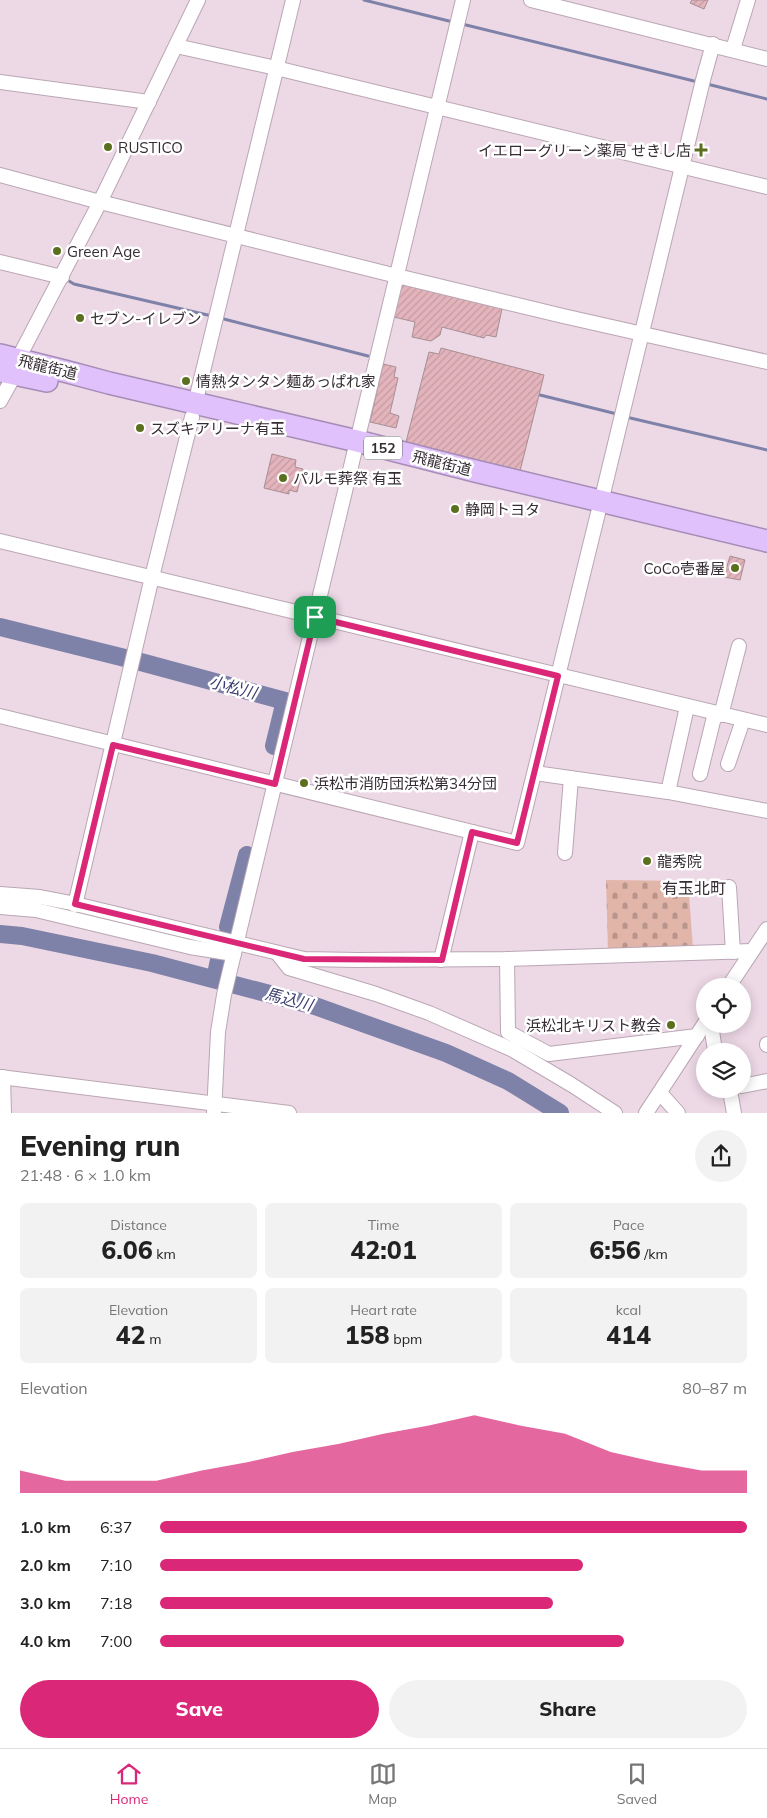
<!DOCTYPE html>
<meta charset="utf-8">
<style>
:root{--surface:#fff;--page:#f2f2f2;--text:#222;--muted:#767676;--line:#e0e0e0;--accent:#db2777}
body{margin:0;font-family:Mulish,"Noto Sans JP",sans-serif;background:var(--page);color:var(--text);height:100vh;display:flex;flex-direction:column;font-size:19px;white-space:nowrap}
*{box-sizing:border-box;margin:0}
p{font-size:16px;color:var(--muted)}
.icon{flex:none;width:28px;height:28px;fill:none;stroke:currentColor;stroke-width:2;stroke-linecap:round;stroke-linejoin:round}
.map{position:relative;height:1113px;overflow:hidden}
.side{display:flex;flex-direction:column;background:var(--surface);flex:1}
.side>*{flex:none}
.buttons{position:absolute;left:696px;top:978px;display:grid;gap:10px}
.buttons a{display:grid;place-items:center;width:55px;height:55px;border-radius:50%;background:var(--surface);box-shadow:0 2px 12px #0003;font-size:25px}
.pin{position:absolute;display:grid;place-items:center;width:42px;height:42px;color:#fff;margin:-21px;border-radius:10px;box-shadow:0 2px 8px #0006}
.round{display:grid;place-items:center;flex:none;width:52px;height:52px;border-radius:26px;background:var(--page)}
.overview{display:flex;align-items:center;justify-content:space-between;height:85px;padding:0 20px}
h1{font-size:28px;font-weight:800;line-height:38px}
.figures{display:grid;grid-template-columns:repeat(3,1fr);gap:8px;height:85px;padding:5px 20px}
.figures div{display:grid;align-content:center;border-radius:8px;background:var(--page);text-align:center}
.figures b{font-size:25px;font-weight:800}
.figures small{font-size:14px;font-weight:400}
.figures p{font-size:14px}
.chart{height:140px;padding:10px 20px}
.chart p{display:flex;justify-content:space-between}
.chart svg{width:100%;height:90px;margin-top:5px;fill:var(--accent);opacity:.7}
.cta{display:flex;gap:10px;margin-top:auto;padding:10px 20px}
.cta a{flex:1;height:58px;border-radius:30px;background:var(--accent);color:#fff;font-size:20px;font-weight:800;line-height:58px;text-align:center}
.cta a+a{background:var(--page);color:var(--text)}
ul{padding:0 20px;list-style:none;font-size:16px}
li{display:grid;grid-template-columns:80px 60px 1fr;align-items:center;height:38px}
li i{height:12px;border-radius:6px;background:var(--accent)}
.tab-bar{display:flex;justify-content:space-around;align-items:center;height:70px;border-top:1px solid var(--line);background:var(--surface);font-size:14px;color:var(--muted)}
.tab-bar a{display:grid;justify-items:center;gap:2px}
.tab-bar .selected{color:var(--accent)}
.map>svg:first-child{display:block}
</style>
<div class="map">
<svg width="767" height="1113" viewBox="0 0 767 1113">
<defs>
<pattern id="cemetery-stones" width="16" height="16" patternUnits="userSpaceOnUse" patternTransform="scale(1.25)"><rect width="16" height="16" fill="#e2b5a9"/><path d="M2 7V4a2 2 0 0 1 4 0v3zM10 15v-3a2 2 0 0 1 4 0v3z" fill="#b8948a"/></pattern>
<pattern id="building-hatch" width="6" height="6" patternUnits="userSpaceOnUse" patternTransform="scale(1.25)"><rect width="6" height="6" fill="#e4b4bc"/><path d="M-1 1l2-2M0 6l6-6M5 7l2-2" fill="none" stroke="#c49ba2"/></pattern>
</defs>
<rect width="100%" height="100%" fill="#edd8e6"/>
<path fill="url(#cemetery-stones)" d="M606,880L688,881L693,949L608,951Z"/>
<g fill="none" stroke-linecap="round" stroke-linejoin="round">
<g stroke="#7e82a8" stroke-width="3">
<path d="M364,0L453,22"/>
<path d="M462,24L698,82"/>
<path d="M707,84L767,99"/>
<path d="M69,281L74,284L212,316"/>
<path d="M220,318L368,356"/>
<path d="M540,395L617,414"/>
<path d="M626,417L767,450"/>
</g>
<g stroke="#7e82a8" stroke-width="18">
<path d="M0,627L129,659"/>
<path d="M137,661L285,701L274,746"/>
<path d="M228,927L247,855"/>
<path d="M0,934L22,936L152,963L315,1006L446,1053L508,1081L560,1113"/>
<path d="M215,979L219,960"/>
</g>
</g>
<g fill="url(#building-hatch)" stroke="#a78f93">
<path d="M692,0H708L704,9L690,3Z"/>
<path d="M402,281L503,304L496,337L486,335L484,338L442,327L440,335L431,341L412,337L415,322L394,317Z"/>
<path d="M441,348L544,375L520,471L406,442L429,352L439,354Z"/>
<path d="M383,364L396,367L394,377L398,378L390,413L399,416L396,428L370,422Z"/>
<path d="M272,454L296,460L295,467L303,469L297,492L289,490V494L264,488Z"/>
<path d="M730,556L745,560L740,580L724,577Z"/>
</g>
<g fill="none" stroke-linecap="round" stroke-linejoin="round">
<g stroke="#baa6b4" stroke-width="16">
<g id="minor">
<path d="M531,0L767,59"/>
<path d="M176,46L276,68L767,187"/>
<path d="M733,49L748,0"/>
<path d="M0,82L149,102"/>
<path d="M0,175L100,202L397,276L563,316L767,362"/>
<path d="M0,262L62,277"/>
<path d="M0,401L15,374L18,359L100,202L198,0"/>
<path d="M195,404L293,0"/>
<path d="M601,502L703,80L713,44"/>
<path d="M0,541L767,725"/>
<path d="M721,715L739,646"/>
<path d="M0,716L517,843L598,513"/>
<path d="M728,764L743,720"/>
<path d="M535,773L668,792L767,811"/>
<path d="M700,774L715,713"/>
<path d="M668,792L687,707"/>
<path d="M565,853L571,778"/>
<path d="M729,887L733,952"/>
<path d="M0,894L40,897L71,903L304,959L357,960L507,959L752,951"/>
<path d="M75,905L152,577L192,417"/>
<path d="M0,907L36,910L190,947L234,954"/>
<path d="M278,954L289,968L376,994L429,1013L513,1050L572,1085L615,1113"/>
<path d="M507,959L508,1032L549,1054L697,1036"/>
<path d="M441,960L472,832"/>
<path d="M729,986L767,929"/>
<path d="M706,1024L712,1031L715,1051"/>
<path d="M767,1044V1045"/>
<path d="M0,1077L289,1113"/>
<path d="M3,1077L4,1113"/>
<path d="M742,1086L767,1081"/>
<path d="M724,1089L730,1091L734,1113"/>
<path d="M660,1093L678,1113"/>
<path d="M214,1113L218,1032L224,995L463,0"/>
<path d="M646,1113L705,1023"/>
</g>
</g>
<g stroke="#a58db6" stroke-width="24">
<g id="highway">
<path d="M0,355L68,372L109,383L357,441L475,471L767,541"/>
<path d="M0,371L47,381"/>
</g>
</g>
<use href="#minor" stroke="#fff" stroke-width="14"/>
<use href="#highway" stroke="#e1c1fc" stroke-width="21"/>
</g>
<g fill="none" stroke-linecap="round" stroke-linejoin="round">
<g stroke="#fff" stroke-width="10">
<path id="route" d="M315,617L558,676L517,843L472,832L442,960L304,959L75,904L113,745L275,784Z"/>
</g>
<use href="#route" stroke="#db2777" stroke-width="6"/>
</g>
<g fill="#5b6f1e" stroke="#fff" stroke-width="2">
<circle cx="108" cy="147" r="5"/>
<path d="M698.5 142.5h5v5h5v5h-5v5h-5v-5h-5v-5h5z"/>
<circle cx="57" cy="251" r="5"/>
<circle cx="80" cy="318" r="5"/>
<circle cx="186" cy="381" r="5"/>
<circle cx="140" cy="428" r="5"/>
<circle cx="283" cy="478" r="5"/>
<circle cx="455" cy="509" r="5"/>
<circle cx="735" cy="568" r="5"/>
<circle cx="304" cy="783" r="5"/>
<circle cx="647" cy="861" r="5"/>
<circle cx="671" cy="1025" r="5"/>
</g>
<g text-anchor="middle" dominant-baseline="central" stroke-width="5" stroke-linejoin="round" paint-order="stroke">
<rect fill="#fff" stroke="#726c70" stroke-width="1" x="364" y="436.5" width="38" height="23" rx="4"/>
<g font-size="14" font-weight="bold" fill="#352d33">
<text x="383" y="448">152</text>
</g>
<g font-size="15" fill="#352d33" stroke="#fff" text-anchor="start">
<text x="118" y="147">RUSTICO</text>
<text x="691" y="150" text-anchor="end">イエローグリーン薬局 せきし店</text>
<text x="67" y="251">Green Age</text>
<text x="90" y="318">セブン-イレブン</text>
<text x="196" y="381">情熱タンタン麺あっぱれ家</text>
<text x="150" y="428">スズキアリーナ有玉</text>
<text x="293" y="478">パルモ葬祭 有玉</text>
<text x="465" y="509">静岡トヨタ</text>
<text x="725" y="568" text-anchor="end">CoCo壱番屋</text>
<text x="314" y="783">浜松市消防団浜松第34分団</text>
<text x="657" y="861">龍秀院</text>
<text x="661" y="1025" text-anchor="end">浜松北キリスト教会</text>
</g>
<g font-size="15" fill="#352d33" stroke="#fff">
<text transform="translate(48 367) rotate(14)">飛龍街道</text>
<text transform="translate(442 463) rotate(14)">飛龍街道</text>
</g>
<g font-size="16" font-style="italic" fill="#393b6e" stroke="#fff">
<text transform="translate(233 687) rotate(15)">小松川</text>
<text transform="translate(289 999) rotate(15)">馬込川</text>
</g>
<g font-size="16" fill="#352d33" stroke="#fff">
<text x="694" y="888">有玉北町</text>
</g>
</g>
</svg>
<div class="buttons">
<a><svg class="icon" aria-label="locate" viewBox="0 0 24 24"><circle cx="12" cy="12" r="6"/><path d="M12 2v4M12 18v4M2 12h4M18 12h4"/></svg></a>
<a><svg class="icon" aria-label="layers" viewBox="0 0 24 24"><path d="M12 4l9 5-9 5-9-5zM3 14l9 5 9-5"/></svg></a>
</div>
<div class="pin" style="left:315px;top:617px;background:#1e9e55"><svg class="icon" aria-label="arrive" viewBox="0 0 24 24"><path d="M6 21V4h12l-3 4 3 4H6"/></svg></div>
</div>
<section class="side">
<div class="overview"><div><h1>Evening run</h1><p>21:48 · 6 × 1.0 km</p></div><a class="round"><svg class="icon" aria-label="share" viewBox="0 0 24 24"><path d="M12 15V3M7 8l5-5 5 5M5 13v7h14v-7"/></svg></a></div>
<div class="figures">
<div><p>Distance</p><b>6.06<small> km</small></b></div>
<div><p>Time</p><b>42:01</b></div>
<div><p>Pace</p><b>6:56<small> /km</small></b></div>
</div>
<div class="figures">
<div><p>Elevation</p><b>42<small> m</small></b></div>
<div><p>Heart rate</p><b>158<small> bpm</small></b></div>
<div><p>kcal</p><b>414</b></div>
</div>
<div class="chart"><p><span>Elevation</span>80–87 m</p>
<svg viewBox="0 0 160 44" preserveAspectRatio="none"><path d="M0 44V33L10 38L20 38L30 38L40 33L50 29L60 24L70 20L80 15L90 11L100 6L110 11L120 15L130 24L140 29L150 33L160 33V44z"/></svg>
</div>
<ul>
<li><b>1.0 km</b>6:37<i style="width:100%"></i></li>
<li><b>2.0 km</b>7:10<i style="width:72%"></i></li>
<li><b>3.0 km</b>7:18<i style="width:67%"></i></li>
<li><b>4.0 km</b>7:00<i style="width:79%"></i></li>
</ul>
<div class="cta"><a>Save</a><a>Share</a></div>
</section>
<nav class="tab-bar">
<a class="selected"><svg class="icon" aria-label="home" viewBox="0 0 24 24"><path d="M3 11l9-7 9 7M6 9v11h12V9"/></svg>Home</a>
<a><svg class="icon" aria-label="map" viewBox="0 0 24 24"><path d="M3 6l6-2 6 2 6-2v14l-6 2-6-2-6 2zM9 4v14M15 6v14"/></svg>Map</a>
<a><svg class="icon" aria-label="saved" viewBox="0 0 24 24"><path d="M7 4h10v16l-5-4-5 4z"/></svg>Saved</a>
</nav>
